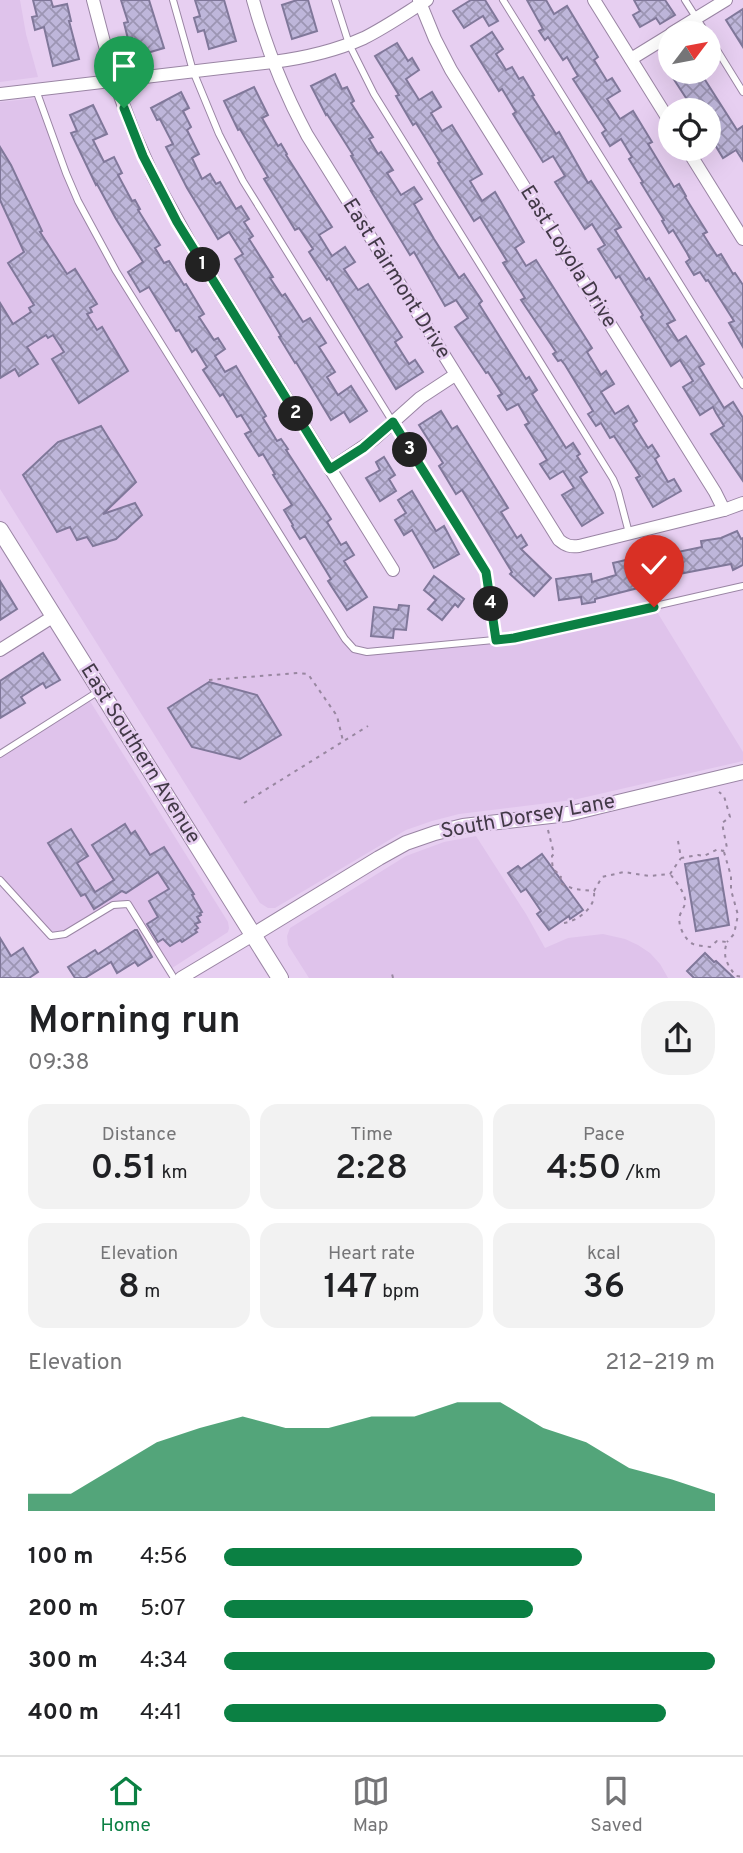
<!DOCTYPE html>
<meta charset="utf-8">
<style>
:root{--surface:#fff;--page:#f2f2f2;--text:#202124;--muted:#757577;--line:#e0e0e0;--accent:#0b8043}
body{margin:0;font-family:Overpass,sans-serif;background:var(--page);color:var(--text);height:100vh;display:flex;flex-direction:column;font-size:26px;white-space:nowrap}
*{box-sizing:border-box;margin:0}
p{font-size:23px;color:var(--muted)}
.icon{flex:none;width:38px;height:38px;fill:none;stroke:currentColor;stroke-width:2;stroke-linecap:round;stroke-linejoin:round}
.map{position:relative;height:978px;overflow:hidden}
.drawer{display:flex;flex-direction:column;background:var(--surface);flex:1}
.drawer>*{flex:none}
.needle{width:46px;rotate:58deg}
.buttons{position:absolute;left:658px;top:21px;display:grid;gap:14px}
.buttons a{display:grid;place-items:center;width:63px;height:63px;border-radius:50%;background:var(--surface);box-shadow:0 7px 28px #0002;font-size:35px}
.pin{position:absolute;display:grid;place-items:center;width:60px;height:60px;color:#fff;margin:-72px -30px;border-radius:50% 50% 50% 0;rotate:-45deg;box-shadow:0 0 7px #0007}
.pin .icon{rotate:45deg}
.km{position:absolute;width:35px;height:35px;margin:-18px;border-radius:50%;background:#222;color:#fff;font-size:19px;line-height:35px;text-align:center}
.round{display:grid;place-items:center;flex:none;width:74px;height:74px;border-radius:28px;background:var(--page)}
.headline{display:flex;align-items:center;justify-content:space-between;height:119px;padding:0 28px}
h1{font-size:38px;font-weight:600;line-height:52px}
.figures{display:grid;grid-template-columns:repeat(3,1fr);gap:10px;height:119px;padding:7px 28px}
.figures div{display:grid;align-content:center;border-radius:18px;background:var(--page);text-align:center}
.figures b{font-size:35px;font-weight:600}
.figures small{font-size:19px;font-weight:400}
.figures p{font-size:19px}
.chart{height:196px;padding:14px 28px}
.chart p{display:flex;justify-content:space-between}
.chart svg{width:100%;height:126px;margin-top:7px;fill:var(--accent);opacity:.7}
ul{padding:0 28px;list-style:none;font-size:23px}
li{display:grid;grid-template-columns:112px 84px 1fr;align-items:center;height:52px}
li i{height:18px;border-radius:9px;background:var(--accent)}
.menu{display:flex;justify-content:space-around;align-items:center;height:98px;border-top:2px solid var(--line);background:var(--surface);font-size:19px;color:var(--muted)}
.menu a{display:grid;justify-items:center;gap:4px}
.menu .selected{color:var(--accent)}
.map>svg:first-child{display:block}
</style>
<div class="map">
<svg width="743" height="978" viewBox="0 0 743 978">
<defs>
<pattern id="building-cross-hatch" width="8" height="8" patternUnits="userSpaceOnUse" patternTransform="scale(1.75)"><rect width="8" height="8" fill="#beb6da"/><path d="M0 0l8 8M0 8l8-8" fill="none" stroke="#9c95b3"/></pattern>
</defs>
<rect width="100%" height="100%" fill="#e7cff1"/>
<g fill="#dfc3eb">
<path d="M0,0H20L26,34L38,77L0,82Z"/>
<path d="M38,98L57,151L116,271L345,639L360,651L515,638L654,607L743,752V761L573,800L459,814L432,821L406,830L275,908H268L260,903L0,489V102Z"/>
<path d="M88,698L228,922L229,928L228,932L169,970L128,904L113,905L65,934L51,936L0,880V754Z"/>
<path d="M476,836L526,914L545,948L568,938L603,934L625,939L638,945L650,953L660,964L668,978H309L288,945L287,936L290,928L406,856L444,842Z"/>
</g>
<g fill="url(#building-cross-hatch)" stroke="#80789a" stroke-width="2">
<path d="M33,0H51L53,7L67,4L71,21H69L79,59L53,66L44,27L35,30L32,17L37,16Z"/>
<path d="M121,0H149L164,48L137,56L132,38L128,39L124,23L128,22Z"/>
<path d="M195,0H224L236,41L209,49L204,30L198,32L194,18L200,16Z"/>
<path d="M297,0H308L317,31L292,39L282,5Z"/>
<path d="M471,0H485L498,21L489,26L483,16L464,28L453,11Z"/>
<path d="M527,0H546L554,14L567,6L598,57L594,60L607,81L612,78L620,91L607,99L620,119L633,111L652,142L648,144L674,187L679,184L686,196L685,197L707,232L703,234L717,256L721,254L733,274L735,273L743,285V347L729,323L734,321L708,280L706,281L700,272L694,275L686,262L690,259L687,253L673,230L669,233L662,221L664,220L641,183L643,182L629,159L632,157L621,139L610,146L602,133L606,130L573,79L578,76L567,57L563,60L548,37L545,40L539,31L543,29Z"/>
<path d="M634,0H665L675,15L660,24L656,18L640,27L633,15L640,11Z"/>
<path d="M743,9V47L726,20Z"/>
<path d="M492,32L503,49L496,54L506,70L512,67L519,79L523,77L534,95L532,96L556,134L559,132L588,183L591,181L621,227L615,230L646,280L649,278L675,320L667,324L678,341L686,336L704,364L699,367L724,408L733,402L743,418V481L711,434L724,426L716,413L713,407L700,415L683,387L693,381L680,360L671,366L641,317L643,315L619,276L616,278L598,249L605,245L592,224L585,229L555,182L565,176L553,156L543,162L513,114L516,112L502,89L499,91L471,46Z"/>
<path d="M397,43L408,61L412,58L419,70L406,79L419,100L432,92L441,107L431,113L442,131L452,125L482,174L470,181L482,201L495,192L524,242L515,248L526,266L536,260L592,348L587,352L601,375L606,371L614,384L601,392L615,414L628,406L637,421L633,424L648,448L652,445L659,456L655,459L668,482L674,479L681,491L653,507L636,478L640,476L614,436L610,438L601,423L596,426L588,414L593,411L565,365L561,360L558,361L553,354L556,352L521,300L525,298L503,263L507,261L480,217L474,221L438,163L440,162L416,123L413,125L396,96L399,95L375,56Z"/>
<path d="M669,72H700L737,130L743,126V161L736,150L723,158L709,135V110H694Z"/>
<path d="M335,74L342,89L347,87L354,101L351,103L373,137L369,139L378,154L381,152L393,170L387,173L401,195L414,187L422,199L414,204L434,239L459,278L464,274L482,301L479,304L526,379L529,377L537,390L532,394L566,448L573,443L580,454L577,456L587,472L580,477L603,513L582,526L562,495L574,488L563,471L550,479L540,464L547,460L525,425L529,423L518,404L507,410L498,396L502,394L488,372L486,373L455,327L468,318L456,300L445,306L414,252L410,255L371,191H372L351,156L353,155L327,114L326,115L311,86Z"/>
<path d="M254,87L268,115L262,118L278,146L281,144L287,154L286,155L332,227L319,235L332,256L345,247L355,262L344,269L358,290L368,284L402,337L395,342L409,364L415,360L423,372L396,389L329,278L327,280L309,252L313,249L299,228L295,230L264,179L268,177L240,129L238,130L224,101Z"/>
<path d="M181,92L189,108L183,111L191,127L187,130L199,154L192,158L202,179L210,174L216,184L220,182L236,209L241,206L249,219L244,222L253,236L249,239L273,277L270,278L282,296L285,294L303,322L310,318L326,343L319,347L335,372L327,377L338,395L351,386L367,411L350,422L344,412L331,420L296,362L295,363L279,337L281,336L235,259L243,254L229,232L218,239L187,188L166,147L173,144L160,119L157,120L151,108Z"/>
<path d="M93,105L107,134L93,140L104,162L114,157L122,173L118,175L132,201L135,200L140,209L138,210L160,245L155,248L164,263L169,261L184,285L186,284L204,314L199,317L214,340L218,338L225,349L215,356L225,372L236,366L266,416L263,418L277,441L281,439L288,449L286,450L331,519L327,522L341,545L346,542L354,555L344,561L367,597L347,610L328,581L331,579L305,536L300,539L292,526L293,525L284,510L292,505L273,475L275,474L263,454L259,456L245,434L251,431L241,415L237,417L223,394L220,396L203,370L207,367L196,349L192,352L179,330L176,331L149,287L140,292L128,272L143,262L116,219L97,184L96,185L71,133L77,131L70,115Z"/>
<path d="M0,147L11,165L42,231L40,232L67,274L75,269L97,304L90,308L92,312L87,314L97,330L102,327L128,371L79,403L52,359L64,352L53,335L48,338L46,335L27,347L38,364L19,376L15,369L0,378V303L13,324L31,312L29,308L34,305L8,263L24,252L0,200Z"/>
<path d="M441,411L452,429L457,426L508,508L501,512L517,538L521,535L527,545L521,549L551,578L534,596L510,574L512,572L462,490L456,494L439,466L443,463L419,425Z"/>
<path d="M101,426L136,482L103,514L135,503L142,515L116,539L93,546L87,537L77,540L70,527L57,532L23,475L58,442Z"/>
<path d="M384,457L395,475L389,479L396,491L380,501L366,478L380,470L376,462Z"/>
<path d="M412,491L436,531L444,526L459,554L434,568L412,530L404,535L395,520L406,513L398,500Z"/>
<path d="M737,531L741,539L743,538V565L733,570L731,564L679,574L637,586L638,588L595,599V602L582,604L581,597L559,600L556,579L591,574L592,582L616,575L613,563L630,559L631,563L673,551V553L702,547L701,541L721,538Z"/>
<path d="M434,576L464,599L458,607L455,604L442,620L428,609L436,600L424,590Z"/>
<path d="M0,581L17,609L0,620Z"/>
<path d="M399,605L409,606L406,630L394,629L393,638L371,636L374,607L398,610Z"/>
<path d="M43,653L60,680L46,688L43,683L21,697L25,703L0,718V681Z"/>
<path d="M209,682L257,695L281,735L240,759L192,747L168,708Z"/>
<path d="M125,824L131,834L135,831L150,855L164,847L194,894L192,895L202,912L200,913L201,915L197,917L200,922L195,924L198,928L195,930L197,932L182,942L180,940L170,946L163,939L158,942L147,924L158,917L149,901L169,889L158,872L126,893L122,891L94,909L85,894L81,896L48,843L71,829L88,856L77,863L95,892L114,880L92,845Z"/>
<path d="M542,854L583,910L570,919L569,916L549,930L537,914L541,911L526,889L521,892L508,873L518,866L521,869Z"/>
<path d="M718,858L729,925L696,931L685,864Z"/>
<path d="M135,930H137L152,957L138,966L135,962L117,973L111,962L85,978H75L68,967L95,950L98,954Z"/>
<path d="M0,938L11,956L23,948L38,972L29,978H0Z"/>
<path d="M705,953L714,962L716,961L734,978H694L687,971Z"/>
</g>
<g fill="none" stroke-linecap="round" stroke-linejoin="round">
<g stroke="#9a85a4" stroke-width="8">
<g id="service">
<path d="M173,0L193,71L219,134L243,181L486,572L496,640"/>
<path d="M335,0L349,44L374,94L613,479L618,491L629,533"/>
<path d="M503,0L743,385"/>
<path d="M685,0L706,33"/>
<path d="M709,37L743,92"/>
<path d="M36,90L66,173L78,201L116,271L345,639L354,649L367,652L515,638L743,586"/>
<path d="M0,754L99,691"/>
<path d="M0,880L51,936L65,934L113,905L128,904L174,978"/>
</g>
</g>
<g stroke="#9a85a4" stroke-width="14">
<g id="minor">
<path d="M93,0L114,80L134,133L153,176L190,243L393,570"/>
<path d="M253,0C266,47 284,92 307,135L559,540C566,546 571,547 579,546L724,510L743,503"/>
<path d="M419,0L435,39L451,70L715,492L724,510"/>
<path d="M594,0L670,122"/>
<path d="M672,33L726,0"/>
<path d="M631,59L670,35"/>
<path d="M0,94L273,62C304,58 335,51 364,38C386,27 406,13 427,0"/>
<path d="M687,149L743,239"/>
<path d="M330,469L373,440L420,398L455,375"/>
<path d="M0,650L54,616"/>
<path d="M181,978L253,935"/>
</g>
</g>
<g stroke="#9a85a4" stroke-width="16">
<path id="tertiary" d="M253,935L379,858L406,843L435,833L463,826L568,814L743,772"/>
</g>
<g stroke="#9a85a4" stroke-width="18">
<path id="secondary" d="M0,530L280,978"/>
</g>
<g stroke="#9887a0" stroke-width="2" stroke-dasharray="3.5 5" stroke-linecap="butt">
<path d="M209,680L298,673L308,674L337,716L343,741"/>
<path d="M244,803L368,726"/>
<path d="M548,830L554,854L552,856C552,866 552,870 561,875L560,883L574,889L594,891L602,877L624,872L649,876L670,874L681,858"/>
<path d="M678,841L681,858L698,855L704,856L718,849L723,851L727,848L722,823L730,817L724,796L719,792"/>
<path d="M724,852L731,876V890L738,915L734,934L727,942"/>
<path d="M671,875C676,882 683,890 685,899C686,906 682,909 680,915C677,924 684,939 693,944C698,946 705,946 710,947L717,941L727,942C722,956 727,965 736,976L743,977"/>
<path d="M564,923C578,921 596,907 594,892"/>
<path d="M393,978L392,974L396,973"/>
</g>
<use href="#service" stroke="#fff" stroke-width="6"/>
<use href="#minor" stroke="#fff" stroke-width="12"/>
<use href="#tertiary" stroke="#fff" stroke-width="14"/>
<use href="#secondary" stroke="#fff" stroke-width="16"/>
</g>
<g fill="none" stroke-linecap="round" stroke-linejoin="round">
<g stroke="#fff" stroke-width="14">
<path id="route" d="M124,108L143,156L177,222L330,469L363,448L393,422L486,572L496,640L514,638L654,607"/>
</g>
<use href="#route" stroke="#0b8043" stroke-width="9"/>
</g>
<g text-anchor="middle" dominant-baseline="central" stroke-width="5" stroke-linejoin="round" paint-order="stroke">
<g font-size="21" fill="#423947" stroke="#e7cff1">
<text transform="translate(568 257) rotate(58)">East Loyola Drive</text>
<text transform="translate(396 279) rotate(58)">East Fairmont Drive</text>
<text transform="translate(140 754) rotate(58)">East Southern Avenue</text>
<text transform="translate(528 817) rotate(-10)">South Dorsey Lane</text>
</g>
</g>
</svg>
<div class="buttons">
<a><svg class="needle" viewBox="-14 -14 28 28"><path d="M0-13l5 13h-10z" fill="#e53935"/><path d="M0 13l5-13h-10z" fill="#757577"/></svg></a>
<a><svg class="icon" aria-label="locate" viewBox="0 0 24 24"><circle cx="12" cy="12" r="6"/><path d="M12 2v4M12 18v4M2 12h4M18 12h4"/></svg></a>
</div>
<div class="pin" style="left:124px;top:108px;background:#1e9e55"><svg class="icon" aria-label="arrive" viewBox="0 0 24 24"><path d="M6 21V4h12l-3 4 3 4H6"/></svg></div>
<div class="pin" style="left:654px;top:607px;background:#d93025"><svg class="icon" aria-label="check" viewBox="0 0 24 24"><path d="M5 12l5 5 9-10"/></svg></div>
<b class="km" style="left:203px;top:265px">1</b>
<b class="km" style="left:296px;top:414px">2</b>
<b class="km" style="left:410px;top:450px">3</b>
<b class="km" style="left:491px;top:604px">4</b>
</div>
<section class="drawer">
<div class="headline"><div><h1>Morning run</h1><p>09:38</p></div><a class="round"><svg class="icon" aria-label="share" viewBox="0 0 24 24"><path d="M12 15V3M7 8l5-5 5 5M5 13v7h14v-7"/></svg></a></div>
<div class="figures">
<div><p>Distance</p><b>0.51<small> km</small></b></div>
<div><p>Time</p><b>2:28</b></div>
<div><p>Pace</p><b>4:50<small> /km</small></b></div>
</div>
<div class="figures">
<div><p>Elevation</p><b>8<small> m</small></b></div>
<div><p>Heart rate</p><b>147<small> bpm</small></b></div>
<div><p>kcal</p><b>36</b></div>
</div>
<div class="chart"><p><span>Elevation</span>212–219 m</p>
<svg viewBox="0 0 160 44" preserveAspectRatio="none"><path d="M0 44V38L10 38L20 29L30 20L40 15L50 11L60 15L70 15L80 11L90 11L100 6L110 6L120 15L130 20L140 29L150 33L160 38V44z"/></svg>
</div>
<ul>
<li><b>100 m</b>4:56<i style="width:73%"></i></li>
<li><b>200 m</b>5:07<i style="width:63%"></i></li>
<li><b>300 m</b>4:34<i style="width:100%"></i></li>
<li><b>400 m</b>4:41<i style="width:90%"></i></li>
</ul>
</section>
<nav class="menu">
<a class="selected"><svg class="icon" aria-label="home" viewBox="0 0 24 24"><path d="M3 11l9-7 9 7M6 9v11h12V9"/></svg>Home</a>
<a><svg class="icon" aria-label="map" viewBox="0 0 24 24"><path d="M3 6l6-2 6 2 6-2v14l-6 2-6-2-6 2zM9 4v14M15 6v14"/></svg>Map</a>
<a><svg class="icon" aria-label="saved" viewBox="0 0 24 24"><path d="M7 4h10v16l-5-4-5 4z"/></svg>Saved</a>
</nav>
